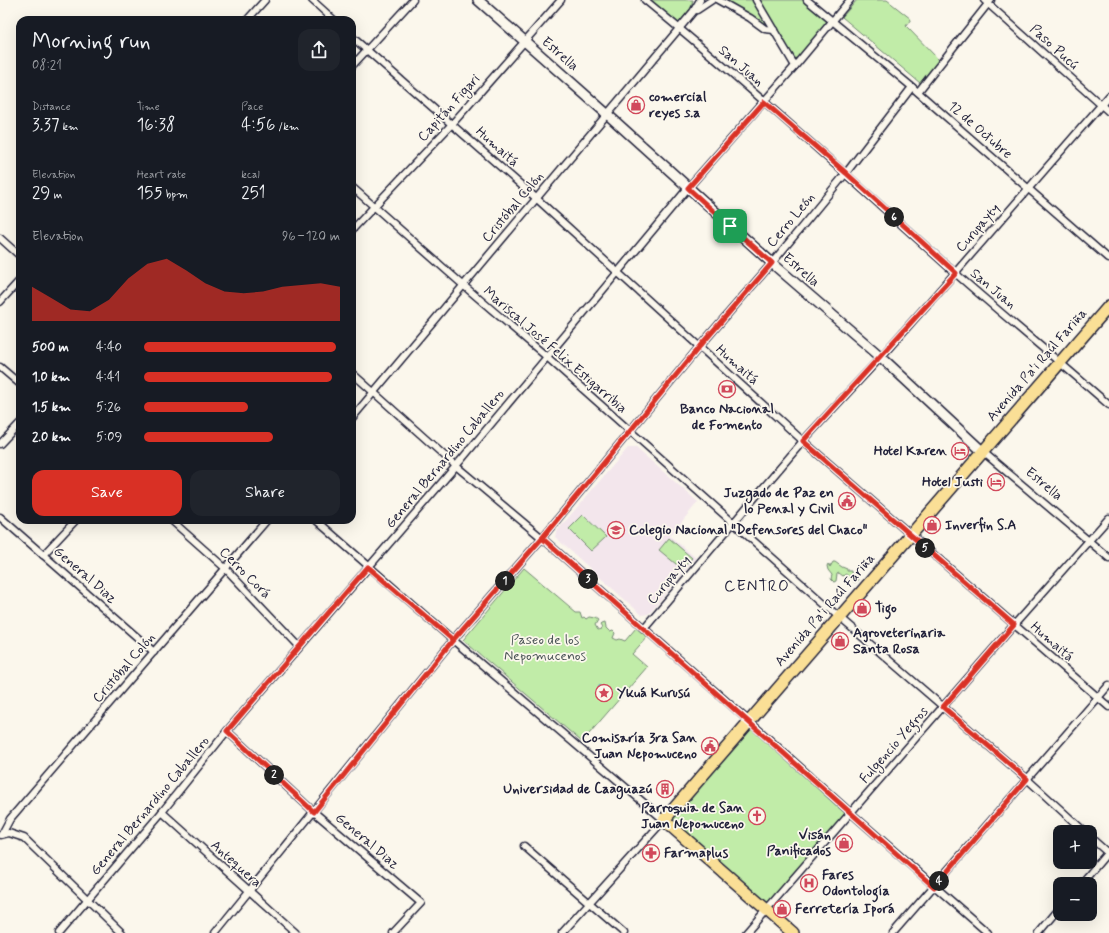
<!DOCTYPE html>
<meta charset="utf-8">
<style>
:root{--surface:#171b24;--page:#20242c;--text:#f1f3f6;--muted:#9ea1a6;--accent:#d93025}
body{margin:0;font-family:Mynerve,sans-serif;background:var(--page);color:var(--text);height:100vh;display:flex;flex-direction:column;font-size:15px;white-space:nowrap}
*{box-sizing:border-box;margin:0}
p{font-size:13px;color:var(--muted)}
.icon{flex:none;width:22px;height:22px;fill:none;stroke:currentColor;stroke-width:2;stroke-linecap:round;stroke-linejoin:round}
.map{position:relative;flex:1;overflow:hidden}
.drawer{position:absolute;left:16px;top:16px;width:340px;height:508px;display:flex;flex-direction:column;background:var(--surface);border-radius:12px;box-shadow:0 4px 16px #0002}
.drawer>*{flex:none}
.buttons{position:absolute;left:1053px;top:825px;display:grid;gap:8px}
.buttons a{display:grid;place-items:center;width:44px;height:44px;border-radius:8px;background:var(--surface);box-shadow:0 4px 16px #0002;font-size:20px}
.pin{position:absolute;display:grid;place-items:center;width:34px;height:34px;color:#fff;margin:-17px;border-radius:8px;box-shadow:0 2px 6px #0006}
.km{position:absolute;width:20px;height:20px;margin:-10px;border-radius:50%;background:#222;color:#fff;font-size:11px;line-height:20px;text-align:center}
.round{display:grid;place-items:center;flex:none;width:42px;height:42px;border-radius:12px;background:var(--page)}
.overview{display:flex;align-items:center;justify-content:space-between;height:68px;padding:0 16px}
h1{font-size:22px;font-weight:600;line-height:30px}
.metrics{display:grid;grid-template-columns:repeat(3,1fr);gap:6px;height:68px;padding:4px 16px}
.metrics div{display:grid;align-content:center}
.metrics b{font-size:17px;font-weight:600}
.metrics small{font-size:11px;font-weight:400}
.metrics p{font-size:11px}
.chart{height:112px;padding:8px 16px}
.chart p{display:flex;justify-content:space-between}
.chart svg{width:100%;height:72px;margin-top:4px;fill:var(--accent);opacity:.7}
.primary-button{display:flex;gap:8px;margin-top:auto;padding:8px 16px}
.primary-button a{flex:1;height:46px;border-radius:12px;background:var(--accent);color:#fff;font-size:16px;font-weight:600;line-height:46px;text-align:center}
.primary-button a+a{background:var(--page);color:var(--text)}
ul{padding:0 16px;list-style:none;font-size:13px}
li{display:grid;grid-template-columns:64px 48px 1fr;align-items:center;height:30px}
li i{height:10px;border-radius:5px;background:var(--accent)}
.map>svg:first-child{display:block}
</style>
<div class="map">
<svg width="1109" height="933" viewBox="0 0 1109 933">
<rect width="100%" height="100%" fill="#fbf7ec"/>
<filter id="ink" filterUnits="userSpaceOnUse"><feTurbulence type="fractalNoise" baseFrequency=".025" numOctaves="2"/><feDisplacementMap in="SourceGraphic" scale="8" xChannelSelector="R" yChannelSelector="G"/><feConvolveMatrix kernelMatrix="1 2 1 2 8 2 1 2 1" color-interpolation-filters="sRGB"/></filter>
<g filter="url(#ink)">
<path fill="#f3e6ec" d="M628,448H636L698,502L670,536L696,558L648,614L642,615L555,537L556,532Z"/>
<g fill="#c1eca8" stroke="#728772">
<path d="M646,0H693L691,8L677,25Z"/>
<path d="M718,0H807L832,21L795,66L774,30Z"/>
<path d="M857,0H887L911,19L906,26L939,60L920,83L842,17Z"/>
<path d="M583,515L606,537L591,551L569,529Z"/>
<path d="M669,538L692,558L682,569L659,550Z"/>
<path d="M833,562H835L842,567L847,569V571H851V573L858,579L856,582H854L853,579H850L846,574L843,576L839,573L837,574L836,581L834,582L831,579L832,575L828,570L827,566L828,564L830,567Z"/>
<path d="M524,568L576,612H580L582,618L584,617L586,619L589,617L595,618L598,620L595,625L598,630L602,629V628L600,625L601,624L605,623L606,628L610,632L613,631L615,633L613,638L617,640L620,639L625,641L636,628L647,637L632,654L647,667L582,742L463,640Z"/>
<path d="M750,723L850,813L766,908L666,820Z"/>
</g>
<path fill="#90deee" stroke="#6493a6" d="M599,685L604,688H609L611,692L608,699L600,698L598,688Z"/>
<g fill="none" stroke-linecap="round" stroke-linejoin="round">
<g stroke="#22223b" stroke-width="9">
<g id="street">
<path d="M312,0L334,20"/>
<path d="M645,0C751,87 852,180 954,272C1005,317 1058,360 1109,405"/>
<path d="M718,0L750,18L765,29L774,30"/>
<path d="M756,0L795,66"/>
<path d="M807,0L912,87L1109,259"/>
<path d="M984,0L1109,112"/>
<path d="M697,10L712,0"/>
<path d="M247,20L265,0"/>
<path d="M352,37L536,198L803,441L1109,707"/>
<path d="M352,66L413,0"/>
<path d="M918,92L991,0"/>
<path d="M352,187L463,285L547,357L839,617L1027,779L1085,832"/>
<path d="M352,230L452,124L561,0"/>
<path d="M0,238L20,256"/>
<path d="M0,302L20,280"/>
<path d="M0,367L20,384"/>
<path d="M352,373L456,466L542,538L750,722L851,813L988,933"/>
<path d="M352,418L693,12L700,0"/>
<path d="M0,444L20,423"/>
<path d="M982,451L1109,558"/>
<path d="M0,517L154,652"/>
<path d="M171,520L225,568L299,646"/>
<path d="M316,520L453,640L664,820L562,933"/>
<path d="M43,555L76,520"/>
<path d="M644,628L803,441L881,357L955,273L1109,96"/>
<path d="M227,731L314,812L421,903L393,933"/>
<path d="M162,812L296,933"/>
<path d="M2,834L10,819L267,520"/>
<path d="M1,835L9,833L24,838L122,933"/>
<path d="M1090,837L1109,854"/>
<path d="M524,846L624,933"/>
<path d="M1081,884L1109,851"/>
<path d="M59,933L162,812L227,731L456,466L688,188L795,66L850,0"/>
<path d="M215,933L453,640L542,538L700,346L772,263L846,173L912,87"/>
<path d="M746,933L1014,625L1109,518"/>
<path d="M893,933L1109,685"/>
<path d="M1039,933L1060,908"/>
</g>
</g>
<g stroke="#22223b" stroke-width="12">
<path id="secondary" d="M478,0L607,114L772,263L881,357L982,451"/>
</g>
<g stroke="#22223b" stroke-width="14">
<path id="highway" d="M793,933L664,820L1109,306"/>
</g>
<use href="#street" stroke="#fbf7ec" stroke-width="6"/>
<use href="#secondary" stroke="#fbf7ec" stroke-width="9"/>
<use href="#highway" stroke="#fadf96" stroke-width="11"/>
</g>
</g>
<g fill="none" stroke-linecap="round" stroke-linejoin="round" filter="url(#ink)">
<g stroke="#fff" stroke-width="8">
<path id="route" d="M730,226L772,263L700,346L542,538L453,640L368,567L227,731L314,812L453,640L542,538L934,887L1027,779L943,707L1014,625L803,441L956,273L846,173L764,102L688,188L730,226"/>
</g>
<use href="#route" stroke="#d93025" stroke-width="5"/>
</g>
<defs>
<g id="shop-ring" transform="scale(0.9)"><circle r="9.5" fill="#fbf7ec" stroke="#d1495b" stroke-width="1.5"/><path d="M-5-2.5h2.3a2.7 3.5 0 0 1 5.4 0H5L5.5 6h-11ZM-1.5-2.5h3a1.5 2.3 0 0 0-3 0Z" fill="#d1495b"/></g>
<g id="bank-ring" transform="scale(0.9)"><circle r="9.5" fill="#fbf7ec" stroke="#d1495b" stroke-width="1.5"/><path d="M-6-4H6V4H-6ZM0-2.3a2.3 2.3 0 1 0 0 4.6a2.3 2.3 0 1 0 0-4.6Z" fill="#d1495b"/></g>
<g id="hotel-ring" transform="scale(0.9)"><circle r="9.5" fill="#fbf7ec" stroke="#d1495b" stroke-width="1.5"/><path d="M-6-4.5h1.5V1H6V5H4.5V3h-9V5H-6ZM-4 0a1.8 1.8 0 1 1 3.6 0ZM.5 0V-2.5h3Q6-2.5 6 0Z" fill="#d1495b"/></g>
<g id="civic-ring" transform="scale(0.9)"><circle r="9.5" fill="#fbf7ec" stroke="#d1495b" stroke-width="1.5"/><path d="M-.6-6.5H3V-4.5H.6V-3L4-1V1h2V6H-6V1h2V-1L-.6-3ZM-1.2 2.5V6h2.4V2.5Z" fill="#d1495b"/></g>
<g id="school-ring" transform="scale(0.9)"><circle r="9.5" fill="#fbf7ec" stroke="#d1495b" stroke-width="1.5"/><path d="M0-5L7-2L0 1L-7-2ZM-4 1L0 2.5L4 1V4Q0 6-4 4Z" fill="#d1495b"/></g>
<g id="sight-ring" transform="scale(0.9)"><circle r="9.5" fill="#fbf7ec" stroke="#d1495b" stroke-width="1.5"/><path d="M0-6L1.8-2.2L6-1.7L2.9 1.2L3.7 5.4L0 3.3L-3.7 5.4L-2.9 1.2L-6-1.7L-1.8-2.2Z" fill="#d1495b"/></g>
<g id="building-ring" transform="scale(0.9)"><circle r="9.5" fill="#fbf7ec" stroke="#d1495b" stroke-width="1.5"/><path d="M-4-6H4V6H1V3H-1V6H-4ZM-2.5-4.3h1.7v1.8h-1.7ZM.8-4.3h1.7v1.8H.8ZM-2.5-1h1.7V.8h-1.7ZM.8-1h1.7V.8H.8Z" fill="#d1495b"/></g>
<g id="church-ring" transform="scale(0.9)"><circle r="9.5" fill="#fbf7ec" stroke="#d1495b" stroke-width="1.5"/><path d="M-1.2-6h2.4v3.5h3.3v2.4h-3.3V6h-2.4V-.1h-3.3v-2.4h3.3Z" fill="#d1495b"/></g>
<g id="pharmacy-ring" transform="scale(0.9)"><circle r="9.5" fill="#fbf7ec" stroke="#d1495b" stroke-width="1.5"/><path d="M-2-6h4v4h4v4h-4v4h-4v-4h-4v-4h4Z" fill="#d1495b"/></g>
<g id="hospital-ring" transform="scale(0.9)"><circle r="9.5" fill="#fbf7ec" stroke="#d1495b" stroke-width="1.5"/><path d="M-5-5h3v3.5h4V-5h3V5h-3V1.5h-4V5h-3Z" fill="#d1495b"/></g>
</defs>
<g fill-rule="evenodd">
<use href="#shop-ring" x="636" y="105"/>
<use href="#bank-ring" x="727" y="389"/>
<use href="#hotel-ring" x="960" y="451"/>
<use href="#hotel-ring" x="996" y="482"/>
<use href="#civic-ring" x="847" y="501"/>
<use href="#shop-ring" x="932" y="525"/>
<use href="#school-ring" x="616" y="530"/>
<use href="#shop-ring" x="862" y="608"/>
<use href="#shop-ring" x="840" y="641"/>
<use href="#sight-ring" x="604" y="693"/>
<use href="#civic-ring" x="710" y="746"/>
<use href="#building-ring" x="665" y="789"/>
<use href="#church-ring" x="757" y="816"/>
<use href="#shop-ring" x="844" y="843"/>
<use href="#pharmacy-ring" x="651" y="853"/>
<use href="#hospital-ring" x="809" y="883"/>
<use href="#shop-ring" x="782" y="909"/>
</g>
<g text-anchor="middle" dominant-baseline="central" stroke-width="3.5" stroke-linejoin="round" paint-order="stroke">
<g font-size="14" fill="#22223b" stroke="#fbf7ec">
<text transform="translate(1054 47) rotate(42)">Paso Pucú</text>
<text transform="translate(560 54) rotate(41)">Estrella</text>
<text transform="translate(741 66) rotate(41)">San Juan</text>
<text transform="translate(449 108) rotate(-48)">Capitán Figari</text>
<text transform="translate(980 130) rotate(41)">12 de Octubre</text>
<text transform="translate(497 147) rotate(42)">Humaitá</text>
<text transform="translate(513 207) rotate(-50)">Cristóbal Colón</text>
<text transform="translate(791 220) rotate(-50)">Cerro León</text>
<text transform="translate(978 228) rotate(-49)">Curupayty</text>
<text transform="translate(801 270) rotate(41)">Estrella</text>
<text transform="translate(993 289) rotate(40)">San Juan</text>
<text transform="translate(555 350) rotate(41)">Mariscal José Felix Estigarribia</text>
<text transform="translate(737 365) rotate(42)">Humaitá</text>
<text transform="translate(1037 365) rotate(-49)">Avenida Pa'i Raúl Fariña</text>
<text transform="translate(445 459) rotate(-50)">General Bernardino Caballero</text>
<text transform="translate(1044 484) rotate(40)">Estrella</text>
<text transform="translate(245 573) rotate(45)">Cerro Corá</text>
<text transform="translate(85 575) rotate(41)">General Diaz</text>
<text transform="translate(669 580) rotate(-50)">Curupayty</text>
<text transform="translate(825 610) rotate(-49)">Avenida Pa'i Raúl Fariña</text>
<text transform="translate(1052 642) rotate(41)">Humaitá</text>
<text transform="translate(124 668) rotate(-49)">Cristóbal Colón</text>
<text transform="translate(894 745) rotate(-49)">Fulgencio Yegros</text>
<text transform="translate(150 806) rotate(-50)">General Bernardino Caballero</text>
<text transform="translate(367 841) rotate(40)">General Diaz</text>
<text transform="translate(236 864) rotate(42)">Antequera</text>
</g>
<g font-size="14" font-weight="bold" fill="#22223b" stroke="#fbf7ec" text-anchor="start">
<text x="649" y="97">comercial<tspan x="649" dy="16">reyes s.a</tspan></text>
<text x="727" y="409" text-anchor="middle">Banco Nacional<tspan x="727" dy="16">de Fomento</tspan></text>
<text x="947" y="451" text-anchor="end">Hotel Karen</text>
<text x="983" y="482" text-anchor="end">Hotel Justi</text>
<text x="834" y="493" text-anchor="end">Juzgado de Paz en<tspan x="834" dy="16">lo Penal y Civil</tspan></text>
<text x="945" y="525">Inverfin S.A</text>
<text x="629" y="530">Colegio Nacional "Defensores del Chaco"</text>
<text x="875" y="608">Tigo</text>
<text x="853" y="633">Agroveterinaria<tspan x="853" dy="16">Santa Rosa</tspan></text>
<text x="617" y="693">Ykuá Kurusú</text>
<text x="697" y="738" text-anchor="end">Comisaría 3ra San<tspan x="697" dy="16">Juan Nepomuceno</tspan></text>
<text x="652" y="789" text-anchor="end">Universidad de Caaguazú</text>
<text x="744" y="808" text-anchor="end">Parroquia de San<tspan x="744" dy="16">Juan Nepomuceno</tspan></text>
<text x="831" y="835" text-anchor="end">Visán<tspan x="831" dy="16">Panificados</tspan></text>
<text x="664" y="853">Farmaplus</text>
<text x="822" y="875">Fares<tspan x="822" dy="16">Odontología</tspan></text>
<text x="795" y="909">Ferretería Iporá</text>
</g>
<g font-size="14" fill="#4a5456" stroke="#fbf7ec">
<text x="545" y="640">Paseo de los<tspan x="545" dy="16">Nepomucenos</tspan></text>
</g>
<g font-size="16" letter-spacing="1" fill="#22223b" stroke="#fbf7ec">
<text x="757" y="586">CENTRO</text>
</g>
</g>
</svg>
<div class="buttons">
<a>+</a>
<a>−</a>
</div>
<div class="pin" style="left:730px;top:226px;background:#1e9e55"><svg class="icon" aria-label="arrive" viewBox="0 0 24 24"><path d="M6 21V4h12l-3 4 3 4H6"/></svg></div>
<b class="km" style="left:505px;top:581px">1</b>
<b class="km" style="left:274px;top:775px">2</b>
<b class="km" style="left:588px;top:579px">3</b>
<b class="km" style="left:939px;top:881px">4</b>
<b class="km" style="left:925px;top:548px">5</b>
<b class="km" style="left:894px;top:217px">6</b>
<section class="drawer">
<div class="overview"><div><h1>Morning run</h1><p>08:21</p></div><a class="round"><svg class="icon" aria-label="share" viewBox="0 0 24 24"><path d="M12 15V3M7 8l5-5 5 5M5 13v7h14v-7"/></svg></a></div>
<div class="metrics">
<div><p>Distance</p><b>3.37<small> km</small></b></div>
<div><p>Time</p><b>16:38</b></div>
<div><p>Pace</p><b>4:56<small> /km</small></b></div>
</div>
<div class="metrics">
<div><p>Elevation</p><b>29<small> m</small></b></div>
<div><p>Heart rate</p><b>155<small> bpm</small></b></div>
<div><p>kcal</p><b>251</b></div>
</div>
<div class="chart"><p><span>Elevation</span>96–120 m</p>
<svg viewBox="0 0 160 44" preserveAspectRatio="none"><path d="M0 44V23L10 30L20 37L30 38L40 31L50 18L60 9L70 6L80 13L90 21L100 26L110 27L120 26L130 23L140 22L150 21L160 23V44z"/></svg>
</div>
<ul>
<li><b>500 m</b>4:40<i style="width:98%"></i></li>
<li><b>1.0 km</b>4:41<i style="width:96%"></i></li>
<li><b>1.5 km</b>5:26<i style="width:53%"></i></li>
<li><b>2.0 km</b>5:09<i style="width:66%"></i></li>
</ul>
<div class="primary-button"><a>Save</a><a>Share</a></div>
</section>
</div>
